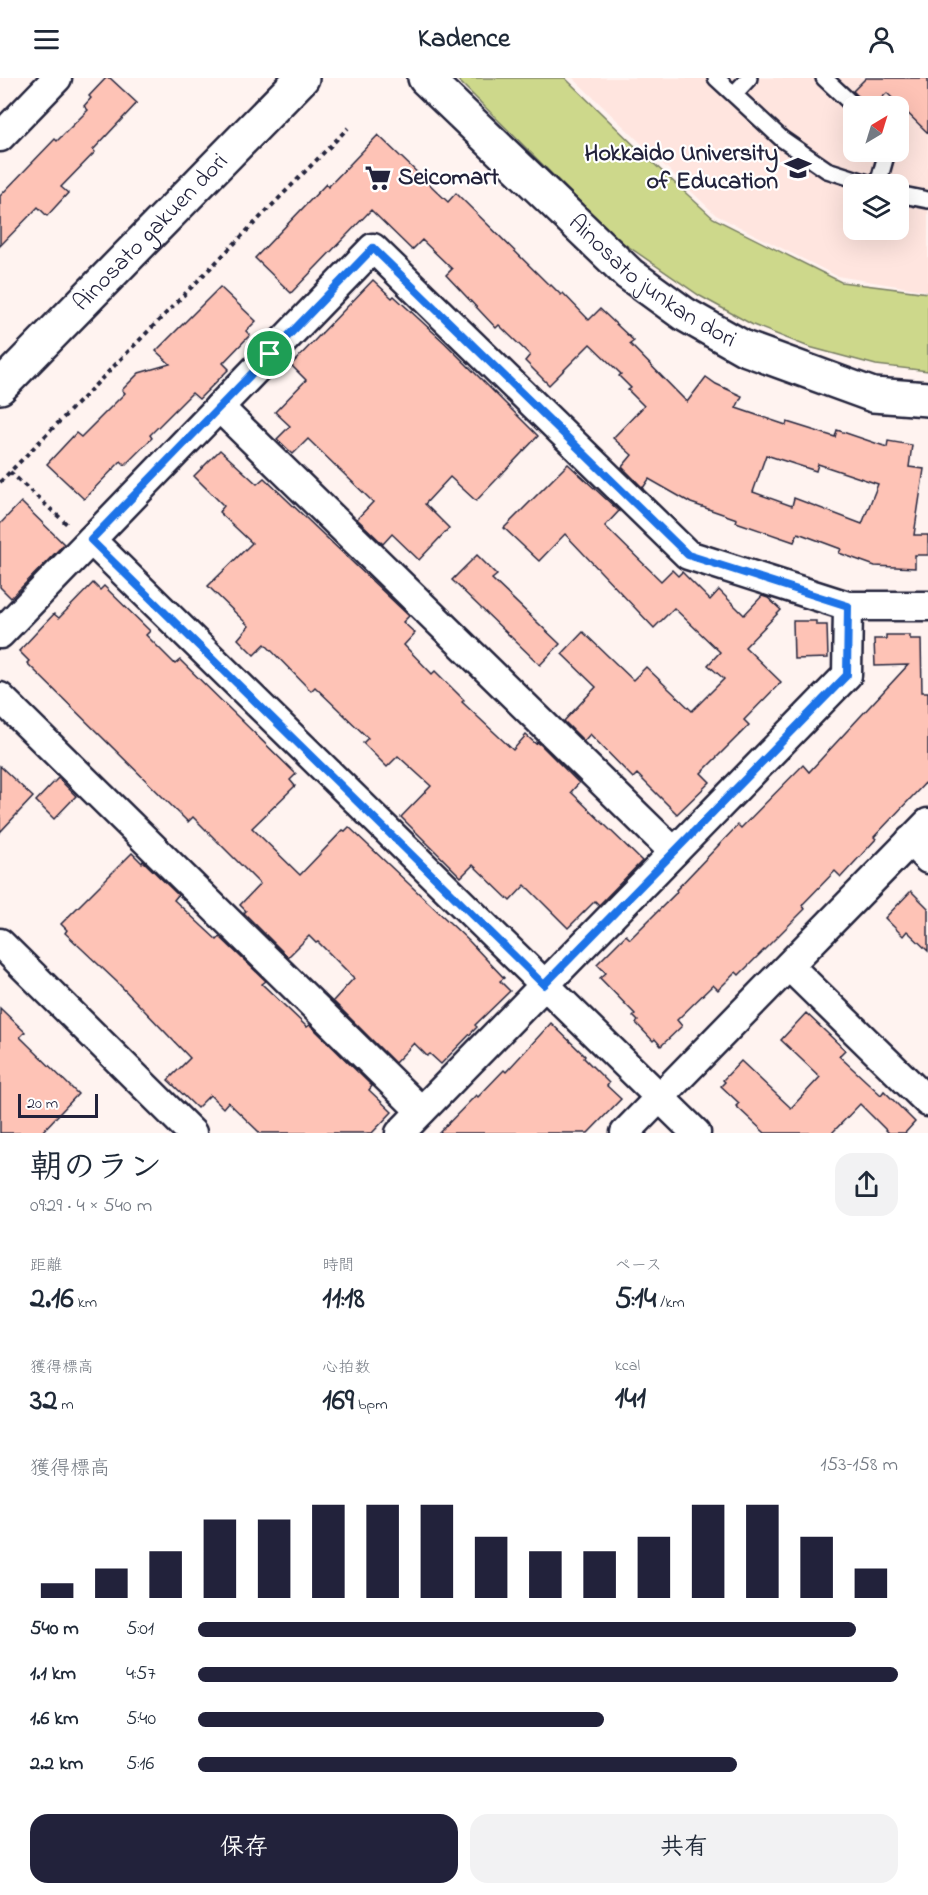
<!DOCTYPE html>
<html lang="ja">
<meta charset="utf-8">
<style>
:root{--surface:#fff;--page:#f2f2f3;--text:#1f2937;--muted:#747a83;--accent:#22223b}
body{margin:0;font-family:"Indie Flower","Klee One",sans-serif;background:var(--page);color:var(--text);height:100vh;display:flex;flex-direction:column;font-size:22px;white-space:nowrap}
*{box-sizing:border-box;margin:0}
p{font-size:20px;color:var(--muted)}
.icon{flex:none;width:33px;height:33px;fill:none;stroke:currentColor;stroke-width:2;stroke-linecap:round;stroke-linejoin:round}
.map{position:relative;height:1055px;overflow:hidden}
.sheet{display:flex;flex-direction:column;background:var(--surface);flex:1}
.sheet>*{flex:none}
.needle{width:39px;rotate:38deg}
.tools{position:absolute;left:843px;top:18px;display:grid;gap:12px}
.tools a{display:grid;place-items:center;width:66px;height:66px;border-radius:12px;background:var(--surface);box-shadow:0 6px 24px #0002;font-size:30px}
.scale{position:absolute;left:18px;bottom:15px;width:80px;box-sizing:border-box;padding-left:6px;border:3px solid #22223b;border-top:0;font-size:16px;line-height:21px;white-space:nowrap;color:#22223b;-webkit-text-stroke:4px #fff;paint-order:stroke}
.pin{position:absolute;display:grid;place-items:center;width:51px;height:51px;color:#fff;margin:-26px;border:3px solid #fff;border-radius:50%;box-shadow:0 2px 6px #0007}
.round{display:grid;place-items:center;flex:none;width:63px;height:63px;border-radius:18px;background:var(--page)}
.headline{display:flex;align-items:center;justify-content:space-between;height:102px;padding:0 30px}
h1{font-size:33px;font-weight:800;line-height:45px}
.figures{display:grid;grid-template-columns:repeat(3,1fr);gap:9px;height:102px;padding:6px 30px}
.figures div{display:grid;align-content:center}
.figures b{font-size:30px;font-weight:800}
.figures small{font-size:16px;font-weight:400}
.figures p{font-size:16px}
.chart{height:168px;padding:12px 30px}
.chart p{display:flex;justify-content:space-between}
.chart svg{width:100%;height:108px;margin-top:6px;stroke:var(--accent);stroke-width:6}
.primary-button{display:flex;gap:12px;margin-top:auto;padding:12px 30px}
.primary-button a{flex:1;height:69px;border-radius:18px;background:var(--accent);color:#fff;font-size:24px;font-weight:800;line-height:69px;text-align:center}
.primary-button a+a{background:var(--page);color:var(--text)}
ul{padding:0 30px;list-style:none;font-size:20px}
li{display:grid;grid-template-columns:96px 72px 1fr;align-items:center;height:45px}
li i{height:15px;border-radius:8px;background:var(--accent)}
header{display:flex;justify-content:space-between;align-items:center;height:78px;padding:0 30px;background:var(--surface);font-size:27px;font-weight:800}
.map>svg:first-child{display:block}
</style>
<header><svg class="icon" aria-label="menu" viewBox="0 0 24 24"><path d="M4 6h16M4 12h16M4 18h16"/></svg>Kadence<svg class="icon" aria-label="person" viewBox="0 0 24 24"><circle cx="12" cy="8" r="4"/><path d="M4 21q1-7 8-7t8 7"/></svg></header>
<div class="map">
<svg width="928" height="1055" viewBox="0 0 928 1055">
<rect width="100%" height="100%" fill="#fff3f0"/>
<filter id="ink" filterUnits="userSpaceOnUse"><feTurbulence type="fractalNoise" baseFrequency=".0167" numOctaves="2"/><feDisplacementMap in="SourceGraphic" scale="12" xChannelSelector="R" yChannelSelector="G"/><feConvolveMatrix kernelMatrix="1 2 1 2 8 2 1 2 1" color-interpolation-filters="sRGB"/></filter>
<g filter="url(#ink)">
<path fill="#ffe5df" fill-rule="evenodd" d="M573,0H928V213L837,198L716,137ZM854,28H898V74H854ZM854,106H898V152H854Z"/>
<path fill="#cdd88b" stroke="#787d63" stroke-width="1.5" d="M456,0H565L640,73L713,140L841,204L928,215V293L876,287L809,269L753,247L700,218L616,160Z"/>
<g fill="#fec3b6" stroke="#22223b" stroke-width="1.5" fill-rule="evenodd">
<path d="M106,0H110L137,25L93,72L95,74L61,109L68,115L47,138L38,129L0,168V118L55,61L57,63L88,32L84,28L91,20L89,18Z"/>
<path d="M866,0H928V55L887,15L873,28H864L861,21L853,13Z"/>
<path d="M378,57L448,124L456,115L550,208L551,207L561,217L563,215L589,242L600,231L634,263L630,266L687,324L706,299L716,306L742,318L736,330L786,347L787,344L835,359L837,352L887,369L888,363L912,367L909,389L924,391L914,457H928V477H915V490L875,488L839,475L841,471L798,455L794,464L736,444L737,441L691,425L649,401L643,410L622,389L632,377L613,360L644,328L628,312L631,310L619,298L621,296L590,266L549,307L525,283L530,277L499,247L496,250L446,197L452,191L422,162L412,172L371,132L291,215L255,180L326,106L328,109ZM766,377L816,393L818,386L878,406L862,446L794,420L792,428L753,414Z"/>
<path d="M373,202L392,220L394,218L445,265L538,358L476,423L450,399L425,426L449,450L419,482L392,456L383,466L357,441L373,424L308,361L293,376L277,361L290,348L275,334L306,302L291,287Z"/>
<path d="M220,209L256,243L246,253L250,257L223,285L229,291L199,321L192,315L150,357L152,360L125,387L121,383L84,421L47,386L76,355L81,359L125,315L122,312L139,295L170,286L156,273Z"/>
<path d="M220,372L257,406L264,400L409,538L403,544L415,555L404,567L432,596L435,593L464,622L462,624L513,672L526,657L536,666L537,664L541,667L579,705L571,714L642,783L599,827L595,823L568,850L525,807L510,823L473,787L461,799L401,739L431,708L398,678L387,689L363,665L368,660L315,609L311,613L265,566L254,577L238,561L249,548L208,508L252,465L219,434L224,428L194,398Z"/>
<path d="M568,386L619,433L605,448L661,503L672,492L678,498L682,494L710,522L719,512L744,537L762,518L768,520L781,532L745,569L781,604L744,642L749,647L701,695L710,704L677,736L637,696L633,700L590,656L584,663L564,643L596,609L562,576L583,554L633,602L646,589L692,633L724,601L708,587L720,574L674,530L654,550L565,456L539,483L504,450Z"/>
<path d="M21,424L64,466L11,520L0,509V446Z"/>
<path d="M477,477L497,497L492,501L560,566L540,587L452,502Z"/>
<path d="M93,505L100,512L104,508L150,553L146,557L175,586L180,582L296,696L290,702L295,708L252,750L300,797L343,752L345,753L349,749L469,863L504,900L500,903L510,913L475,947L477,949L441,986L430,976L427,978L414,965L395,985L333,923L354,900L318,864L316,865L309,858L288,879L244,835L246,833L240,827L260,806L193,739L188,744L27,585L29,583L19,573L54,536L59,540Z"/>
<path d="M793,543H816V547H827L828,580L794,581Z"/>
<path d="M886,557H910V561H921L922,614H928V702L874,759L876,761L841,799L835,793L802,827L805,831L739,897L736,894L718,912L713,907L677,942L682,948L661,968L655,961L653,963L636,945L638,943L633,938L635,936L600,900L606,895L597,886L626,857L630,861L677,814L676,812L738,747L741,750L803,687L809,694L908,587L875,588L874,561H886Z"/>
<path d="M0,688L33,719L0,754Z"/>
<path d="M58,700L76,718L54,741L36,723Z"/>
<path d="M132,775L142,785L143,783L178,817L174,822L217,862L220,859L266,903L262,906L307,949L310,947L372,1008L369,1012L392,1034L372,1055H260L228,1024L223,1030L210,1017L197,1030L168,1002L190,980L117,904L65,855L67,852L61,846Z"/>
<path d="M911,813L928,830V873L907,853L903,858L885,840Z"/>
<path d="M0,930L25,954L20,959L78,1016L41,1055H0Z"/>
<path d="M806,935L845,972L839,978L881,1017L884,1013L915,1044L905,1055H889L860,1026L832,1055H765L736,1028L739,1025L721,1008L725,1004L723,1002L741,983L791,1030L820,999L781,962Z"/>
<path d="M551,945L585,978L584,980L609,1005L607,1008L621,1021L588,1055H439L476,1017L478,1019L504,992L506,994Z"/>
</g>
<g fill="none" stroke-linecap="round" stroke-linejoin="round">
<g stroke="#22223b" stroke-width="20">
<g id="service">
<path d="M716,0L782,61L827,92L871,106"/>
<path d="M824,0L854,28"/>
<path d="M734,16L749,0"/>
<path d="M878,106L887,74"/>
<path d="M898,116L928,122"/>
</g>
</g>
<g stroke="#22223b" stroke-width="33">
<g id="minor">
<path d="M0,59L57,0"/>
<path d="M219,329L674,774"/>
<path d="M91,462L696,1055"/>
<path d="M0,556L373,170L688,477L848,528H928"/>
<path d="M0,619L421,1033"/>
<path d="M910,763L928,781"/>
<path d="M0,865L192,1055"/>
<path d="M789,888L928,1024"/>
<path d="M400,1055L847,597L848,528"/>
<path d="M625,1055L928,745"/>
</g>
</g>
<g stroke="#22223b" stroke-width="38">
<g id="tertiary">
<path id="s1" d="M425,0L629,196L684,236L744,270L873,317L928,321"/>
<path id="s2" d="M0,309L302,0"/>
</g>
</g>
<g stroke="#22223b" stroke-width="4" stroke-dasharray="4.5 4.5" stroke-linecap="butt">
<path d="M10,394L69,448"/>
<path d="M0,404L348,50"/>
</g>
<use href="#service" stroke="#fff" stroke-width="15"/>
<use href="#minor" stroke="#fff" stroke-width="28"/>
<use href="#tertiary" stroke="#fff" stroke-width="33"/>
</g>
</g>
<g fill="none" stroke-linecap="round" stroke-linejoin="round" filter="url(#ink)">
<g stroke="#fff" stroke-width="12">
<path id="route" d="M373,170L688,477L848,528L847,597L544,907L91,462Z"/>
</g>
<use href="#route" stroke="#1a73e8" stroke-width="8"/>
</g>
<defs>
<g id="university-bare" transform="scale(2.07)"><path d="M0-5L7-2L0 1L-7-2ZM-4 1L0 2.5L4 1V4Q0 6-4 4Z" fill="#22223b" stroke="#fff" stroke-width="2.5" paint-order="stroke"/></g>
<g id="supermarket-bare" transform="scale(2.07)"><path d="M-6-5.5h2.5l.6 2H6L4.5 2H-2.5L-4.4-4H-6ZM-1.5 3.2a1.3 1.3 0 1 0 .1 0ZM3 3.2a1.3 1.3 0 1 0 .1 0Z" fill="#22223b" stroke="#fff" stroke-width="2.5" paint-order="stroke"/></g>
</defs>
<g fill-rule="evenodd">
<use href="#university-bare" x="798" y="90"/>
<use href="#supermarket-bare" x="378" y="100"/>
</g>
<g text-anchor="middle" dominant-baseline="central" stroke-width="4.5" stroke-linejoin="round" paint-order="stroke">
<g font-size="24" font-weight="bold" fill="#22223b" stroke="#fff" text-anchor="end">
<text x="778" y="76">Hokkaido University<tspan x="778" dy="28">of Education</tspan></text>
<text x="398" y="100" text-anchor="start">Seicomart</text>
</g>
<g font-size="24" fill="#22223b" stroke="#fff">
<text stroke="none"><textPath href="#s2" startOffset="216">Ainosato gakuen dori</textPath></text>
<text stroke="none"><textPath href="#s1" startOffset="306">Ainosato junkan dori</textPath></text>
</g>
</g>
</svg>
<div class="tools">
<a><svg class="needle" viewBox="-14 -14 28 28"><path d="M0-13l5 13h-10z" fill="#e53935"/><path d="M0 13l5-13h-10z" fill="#747a83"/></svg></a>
<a><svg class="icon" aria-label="layers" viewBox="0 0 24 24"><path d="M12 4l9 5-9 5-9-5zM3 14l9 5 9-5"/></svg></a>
</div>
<div class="scale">20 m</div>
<div class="pin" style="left:270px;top:276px;background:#1e9e55"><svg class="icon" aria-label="arrive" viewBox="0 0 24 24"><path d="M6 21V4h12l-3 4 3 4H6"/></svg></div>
</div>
<section class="sheet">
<div class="headline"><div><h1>朝のラン</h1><p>09:29 · 4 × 540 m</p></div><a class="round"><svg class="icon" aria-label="share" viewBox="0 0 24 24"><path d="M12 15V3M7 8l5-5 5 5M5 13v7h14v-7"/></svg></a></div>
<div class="figures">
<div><p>距離</p><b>2.16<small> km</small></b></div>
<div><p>時間</p><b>11:18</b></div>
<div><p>ペース</p><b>5:14<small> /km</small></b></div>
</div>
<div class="figures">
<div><p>獲得標高</p><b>32<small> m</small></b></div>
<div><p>心拍数</p><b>169<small> bpm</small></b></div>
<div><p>kcal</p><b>141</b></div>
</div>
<div class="chart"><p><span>獲得標高</span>153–158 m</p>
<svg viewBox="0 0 160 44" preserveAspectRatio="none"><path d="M5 44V38M15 44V32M25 44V25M35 44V12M45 44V12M55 44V6M65 44V6M75 44V6M85 44V19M95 44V25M105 44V25M115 44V19M125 44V6M135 44V6M145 44V19M155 44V32"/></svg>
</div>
<ul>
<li><b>540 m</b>5:01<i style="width:94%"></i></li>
<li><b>1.1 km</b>4:57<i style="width:100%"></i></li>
<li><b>1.6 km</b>5:40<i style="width:58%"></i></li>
<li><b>2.2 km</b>5:16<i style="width:77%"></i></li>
</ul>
<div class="primary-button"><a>保存</a><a>共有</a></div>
</section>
